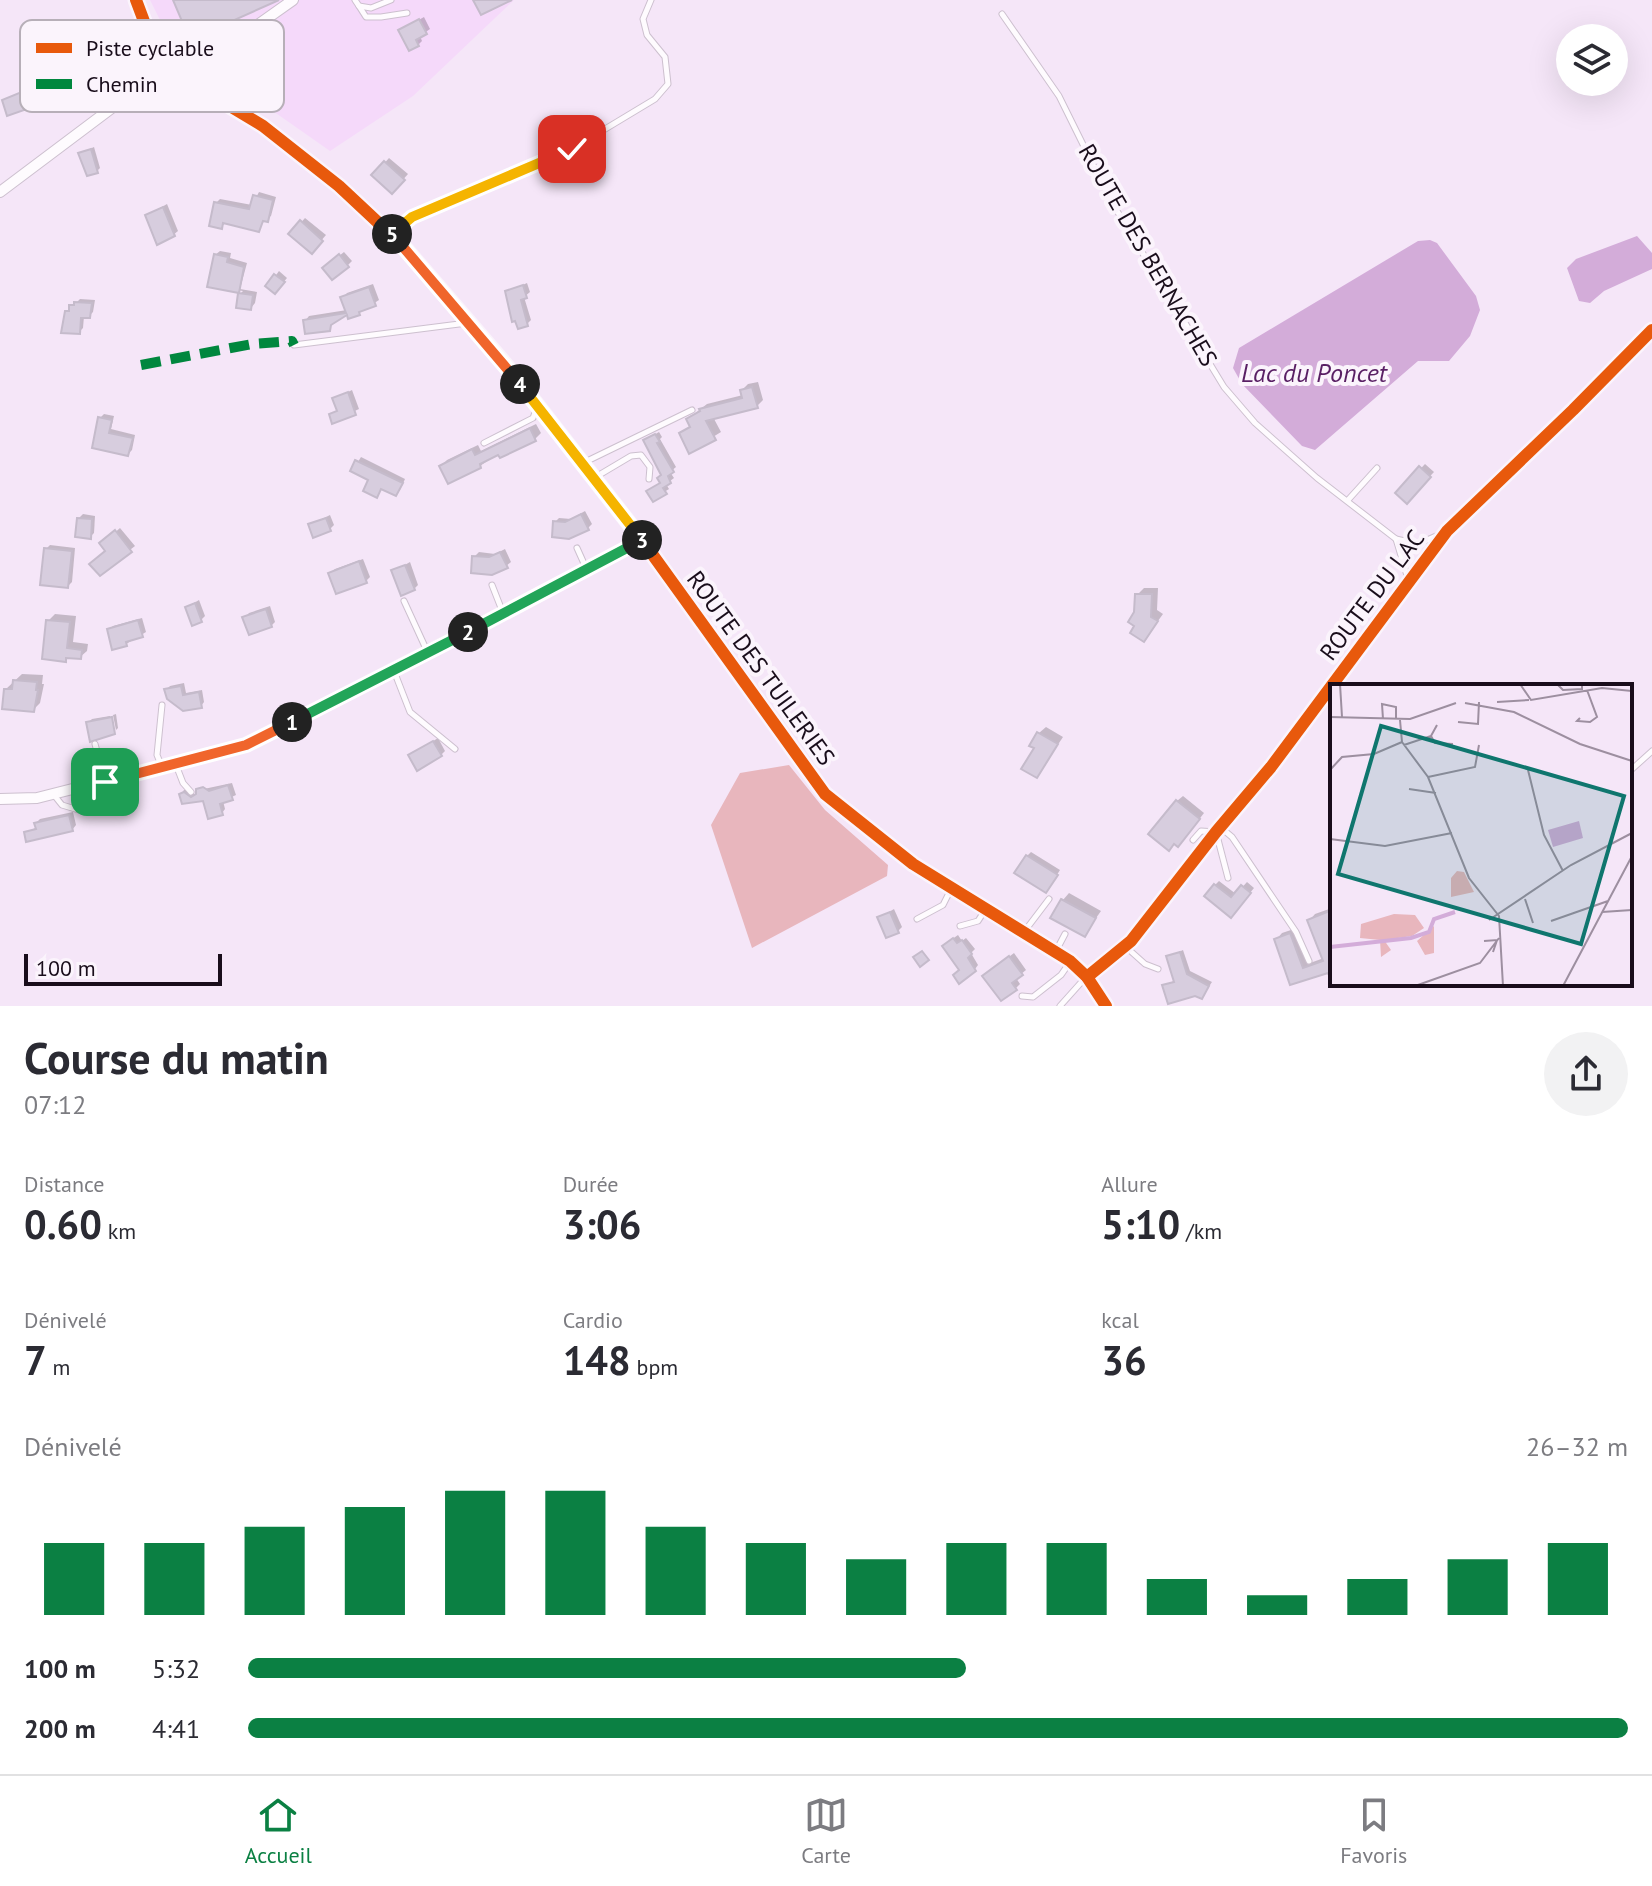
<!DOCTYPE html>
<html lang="fr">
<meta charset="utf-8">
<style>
:root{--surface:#fff;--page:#f2f2f3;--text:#2b2b33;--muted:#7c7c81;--line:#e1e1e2;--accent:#0b8043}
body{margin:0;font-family:"PT Sans",sans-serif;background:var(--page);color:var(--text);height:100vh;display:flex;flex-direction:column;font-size:30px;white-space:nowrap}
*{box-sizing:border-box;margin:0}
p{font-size:26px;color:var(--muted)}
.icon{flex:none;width:44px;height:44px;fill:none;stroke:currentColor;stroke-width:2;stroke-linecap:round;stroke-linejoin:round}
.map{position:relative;height:1006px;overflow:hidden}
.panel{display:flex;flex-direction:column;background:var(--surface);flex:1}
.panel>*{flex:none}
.buttons{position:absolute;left:1556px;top:24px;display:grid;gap:16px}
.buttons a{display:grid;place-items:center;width:72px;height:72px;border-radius:50%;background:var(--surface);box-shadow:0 8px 32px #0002;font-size:40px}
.scale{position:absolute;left:24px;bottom:20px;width:198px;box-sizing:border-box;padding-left:8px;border:4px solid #190d1b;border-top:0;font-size:22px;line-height:28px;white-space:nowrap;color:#190d1b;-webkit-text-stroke:6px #fbf4fc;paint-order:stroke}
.pin{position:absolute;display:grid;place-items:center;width:68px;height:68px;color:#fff;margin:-34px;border-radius:16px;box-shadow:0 4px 12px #0006}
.km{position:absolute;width:40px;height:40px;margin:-20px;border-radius:50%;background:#222;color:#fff;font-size:22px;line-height:40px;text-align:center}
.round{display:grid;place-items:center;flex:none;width:84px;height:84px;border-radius:42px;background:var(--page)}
.overview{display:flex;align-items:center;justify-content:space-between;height:136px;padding:0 24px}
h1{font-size:44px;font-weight:700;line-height:60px}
.stats{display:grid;grid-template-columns:repeat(3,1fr);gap:12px;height:136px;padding:8px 24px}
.stats div{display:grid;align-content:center}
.stats b{font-size:40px;font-weight:700}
.stats small{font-size:22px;font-weight:400}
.stats p{font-size:22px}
.chart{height:224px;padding:16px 24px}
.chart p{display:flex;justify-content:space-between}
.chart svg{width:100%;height:144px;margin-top:8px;stroke:var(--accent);stroke-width:6}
ul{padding:0 24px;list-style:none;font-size:26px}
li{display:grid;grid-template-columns:128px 96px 1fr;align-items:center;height:60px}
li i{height:20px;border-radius:10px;background:var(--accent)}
.menu{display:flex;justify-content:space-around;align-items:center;height:112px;border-top:2px solid var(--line);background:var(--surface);font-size:22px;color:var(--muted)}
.menu a{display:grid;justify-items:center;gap:4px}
.menu .selected{color:var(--accent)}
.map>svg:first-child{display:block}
</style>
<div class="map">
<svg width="1652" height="1006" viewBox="0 0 1652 1006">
<rect width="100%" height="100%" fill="#f5e6f8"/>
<path fill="#f5d9fa" d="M150,0H514L413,96L330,151L240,88L176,52Z"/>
<path fill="#e8b6bd" d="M789,765L825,810L888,865L887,876L752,948L711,825L740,773Z"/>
<g fill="#d3acd9">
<path d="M1637,236L1652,253V269L1604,291L1590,303L1579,301L1567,268L1576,259Z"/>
<path d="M1430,240L1437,243L1476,296L1480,310L1470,336L1449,361H1418L1315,450L1302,446L1242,384L1233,368L1239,348L1418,241Z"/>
</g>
<g fill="#0003">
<path d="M424,17L430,29L420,36L422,41L418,45L401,30Z"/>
<path d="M28,89L33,102L29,106L4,100Z"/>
<path d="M94,147L100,168L97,171L81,153Z"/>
<path d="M389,158L408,174L392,192L374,175Z"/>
<path d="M259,192L276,197L271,216L265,219L259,230L226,222L221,227L216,203L220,199L252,205Z"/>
<path d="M167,204L178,231L173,235L148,215Z"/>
<path d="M305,218L326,235L311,252L291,234Z"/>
<path d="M220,251L231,253L230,258L247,263L240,289L257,292L255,303L251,308L240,294L243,291L210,285L215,255Z"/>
<path d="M344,252L352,261L348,265L329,264Z"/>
<path d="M279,271L287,278L275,292L268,286Z"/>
<path d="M527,283L530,292L524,297L531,320L527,324L507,292Z"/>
<path d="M373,284L379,300L359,313L348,312L334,321L329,329L305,321L309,316L347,310L343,298L347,293Z"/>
<path d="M80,299L95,300L93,312L89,316H84L83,328L79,332L67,312Z"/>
<path d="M758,382L763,400L757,406L713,417L721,432L690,451L681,434L692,425L688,419L707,404L743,395L742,390L748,384Z"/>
<path d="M352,390L359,409L333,421L331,415L338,410L334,399Z"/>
<path d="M104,414L114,416L111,429L135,435L132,450L128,454L94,446L100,418Z"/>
<path d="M536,424L541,433L535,439L499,453L480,466H441L447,460L478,445L481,451Z"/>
<path d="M659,432L662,437L660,439L676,467L670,472L674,478L666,484L669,489L653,499L663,474L645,440Z"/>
<path d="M361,457L405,479L400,490L396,494L383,488L376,496L371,479L353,470Z"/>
<path d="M1425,464L1434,472L1407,501L1398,493Z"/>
<path d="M585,511L592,524L588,528L555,522L559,518L571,519Z"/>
<path d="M83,514L95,516L94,533L90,537L79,518Z"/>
<path d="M330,515L334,525L330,529L310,525Z"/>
<path d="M120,528L135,546L100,573L107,551L102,544Z"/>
<path d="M50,545L75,548L72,582L68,586L46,549Z"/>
<path d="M505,549L511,562L506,566L474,557L479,552L495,554Z"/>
<path d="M363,559L370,577L366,581L330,573L335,569Z"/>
<path d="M410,562L418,585L414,589L394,571Z"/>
<path d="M1144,588H1158L1157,610L1163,614L1144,640L1137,625L1136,613L1137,595Z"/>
<path d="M199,600L205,616L201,620L187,607Z"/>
<path d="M270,606L275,622L271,626L245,618L249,613Z"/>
<path d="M55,614L76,616L73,642L88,644L87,651L80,657L69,656L65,660L48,621Z"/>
<path d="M142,618L146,632L126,644L109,630L113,626Z"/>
<path d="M22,674L43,675L42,684H44L40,703L33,710L6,689Z"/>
<path d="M184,683L186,693L202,690L204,702L201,706L167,689L170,686Z"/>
<path d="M116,714L118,728L116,730L113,715Z"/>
<path d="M110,716L113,733L88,723L92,719Z"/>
<path d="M1046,727L1063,737L1037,776L1036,747L1039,733Z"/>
<path d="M438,738L445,751L441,755H411Z"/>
<path d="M232,783L236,795L223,801L225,809L222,813L204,799L183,802L181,794L184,790H188L198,796L199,790Z"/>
<path d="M1183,796L1204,813L1184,839L1175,842L1177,801Z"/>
<path d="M73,812L76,825L72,830L26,833L37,827L36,823L40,819Z"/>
<path d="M1031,852L1060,870L1050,886L1027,856Z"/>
<path d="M1219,881L1236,894L1247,882L1254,888L1235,911L1215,885Z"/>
<path d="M1069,893L1101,911L1084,935L1063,900Z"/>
<path d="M1332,908V969L1291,982L1276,940L1282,933L1297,928L1310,963L1324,958L1309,921L1315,914Z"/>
<path d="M894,909L902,927L898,931L879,918Z"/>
<path d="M958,935L962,941L966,938L975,949L971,953L978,965L975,969L961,970L948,942Z"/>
<path d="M1183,950L1190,971L1212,982L1202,997L1165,986L1175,980L1168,957Z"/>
<path d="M1014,953L1026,970L1016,978L1020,984L1016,988L989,972Z"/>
</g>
<g fill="#d7cdde" stroke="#c5bbcb" stroke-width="2">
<path d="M173,0H279L201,35L198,28L187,33Z"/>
<path d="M473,0H512L481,15Z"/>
<path d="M419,19L427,34L416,40L419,46L409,51L398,30Z"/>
<path d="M24,91L30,108L7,116L2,100Z"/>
<path d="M91,149L98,173L87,176L78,153Z"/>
<path d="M384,161L405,180L392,194L371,175Z"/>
<path d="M253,195L273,200L268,222L263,221L259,232L223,223L222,229L209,226L214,202L249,209Z"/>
<path d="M163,207L175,236L157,245L145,215Z"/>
<path d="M300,220L323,241L312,254L288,234Z"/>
<path d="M214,254L228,257L227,262L244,267L239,293L207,287Z"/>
<path d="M339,254L349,267L332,280L322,268Z"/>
<path d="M274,274L285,282L275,294L265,286Z"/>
<path d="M523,285L527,298L521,300L528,326L518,329L515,321L512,322L505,291Z"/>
<path d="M369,287L376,306L359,312L360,315L348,319L347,315L331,325L330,331L305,334L303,320L346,313L340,297Z"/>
<path d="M238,293L253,295L251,310L236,308Z"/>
<path d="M74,302L92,303L90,318H81L80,334L61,333L65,311H69V305H74Z"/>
<path d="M752,387L758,408L706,421L716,440L689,454L679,433L690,427L686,419L700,411L699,409L742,398L740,390Z"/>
<path d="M348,392L356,415L332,424L329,414L337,411L332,398Z"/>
<path d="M98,417L112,420L109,433L133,438L128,456L92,448Z"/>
<path d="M530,428L536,441L500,458L498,455L480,464L481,468L448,484L439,466L472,449L475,455Z"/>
<path d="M655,434L660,442L657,443L674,472L668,476L671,483L663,488L667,494L653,502L646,491L660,483L657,478L661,475L643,440Z"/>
<path d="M355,460L403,483L396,496L381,489L377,498L363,491L368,480L350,471Z"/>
<path d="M1419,466L1431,477L1407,504L1395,493Z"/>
<path d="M581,514L589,530L569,539L552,537L553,521L565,522Z"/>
<path d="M77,518L92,519L91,539L75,537Z"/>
<path d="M326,518L331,531L313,538L308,524Z"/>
<path d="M115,530L132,552L100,576L89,564L105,551L99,543Z"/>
<path d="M44,548L72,551L68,588L40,585Z"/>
<path d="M500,552L508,568L492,575L471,573L472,556L489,557Z"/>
<path d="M359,561L367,583L336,594L328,573Z"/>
<path d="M405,565L415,590L401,596L391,570Z"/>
<path d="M1135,594H1152L1151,617L1158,621L1144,642L1130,633L1134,626L1128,622L1134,612Z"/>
<path d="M195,603L202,622L192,626L185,607Z"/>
<path d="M266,609L272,627L249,635L242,617Z"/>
<path d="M46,620L70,622L67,648L82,650L81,659L66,658V662L42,659Z"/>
<path d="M138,620L143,637L126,642L127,646L112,650L107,629Z"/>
<path d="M13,680L37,682L36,690H38L34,712L2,709L4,689H12Z"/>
<path d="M181,686L183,695L199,692L202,708L183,711L167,699L164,689Z"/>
<path d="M112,717L115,734L90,742L86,722Z"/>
<path d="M1037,732L1058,744L1037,778L1021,769L1034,748L1029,746Z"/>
<path d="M433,741L442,756L417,771L408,755Z"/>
<path d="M228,785L233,800L220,804L223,815L208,819L203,801L182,804L179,794L184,792L191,797L196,794V789L203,787L209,791Z"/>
<path d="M1176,800L1200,819L1178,847L1174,844L1169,851L1148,834Z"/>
<path d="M69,815L73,831L26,842L24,832L36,829L34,823Z"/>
<path d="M1026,855L1058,875L1046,893L1014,873Z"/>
<path d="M1214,884L1231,897L1241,885L1251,893L1231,918L1204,896Z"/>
<path d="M1061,899L1096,918L1085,937L1050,918Z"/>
<path d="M1332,910V982L1328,973L1290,985L1274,939L1290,933L1303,968L1323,961L1307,920Z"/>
<path d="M890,912L899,933L886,938L877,917Z"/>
<path d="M953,938L957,943L962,940L972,954L968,958L976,971L959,984L953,975L959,970L942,946Z"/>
<path d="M922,951L929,960L920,967L913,957Z"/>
<path d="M1180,952L1187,974L1209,986L1202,999L1195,996L1168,1004L1162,985L1174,982L1166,956Z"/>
<path d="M1009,956L1023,975L1012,983L1017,990L1001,1001L982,976Z"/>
</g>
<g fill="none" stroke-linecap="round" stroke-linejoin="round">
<g stroke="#cdc0cf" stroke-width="7">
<g id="service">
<path d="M355,0L359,6L371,8L391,0"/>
<path d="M359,6L366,17H381L407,13"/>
<path d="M1002,14L1059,96L1111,201L1224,387L1255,423L1317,478L1396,539L1408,579"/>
<path d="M391,233L412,217L572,149L655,99L668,84L665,57L647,35L643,19L651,0"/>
<path d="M294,345L467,323"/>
<path d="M484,443L533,418L537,407"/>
<path d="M583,463L692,410"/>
<path d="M594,478L631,456L641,455L650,467L649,479"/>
<path d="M1348,500L1377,468"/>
<path d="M1396,539L1418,544L1443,533"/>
<path d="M577,548L586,568"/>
<path d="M492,585L503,613"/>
<path d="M404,601L427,651"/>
<path d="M394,671L410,712L455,749"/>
<path d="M95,744L105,781"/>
<path d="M176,765L183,783L191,792"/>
<path d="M162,767L157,755L162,705"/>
<path d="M1630,771L1652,751"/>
<path d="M54,795L62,805L82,811"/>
<path d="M1220,827L1232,837L1296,932L1309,961"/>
<path d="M1193,840L1201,831L1216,832L1228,878"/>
<path d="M917,919L943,905L951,889"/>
<path d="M960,926L978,921L985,910"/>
<path d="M1024,932L1049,899"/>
<path d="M1126,947L1145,964L1158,969"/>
<path d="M1056,951L1065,934"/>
<path d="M1022,996L1033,997L1061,975L1070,962"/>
<path d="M1060,1006L1086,977"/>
</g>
</g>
<g stroke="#cdc0cf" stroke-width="12">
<g id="minor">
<path d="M136,0L160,64L263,126L339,186L401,244L508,368L642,540L825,794L913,864L1070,961L1087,977L1106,1006"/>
<path d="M181,79L293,0"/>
<path d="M0,192L129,95L160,64"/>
<path d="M0,799L37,798L246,745L642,540"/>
<path d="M1087,977L1131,941L1216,832L1271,767L1447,531L1573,410L1652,330"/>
</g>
</g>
<use href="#service" stroke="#fefbfe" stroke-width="5"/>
<use href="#minor" stroke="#fefbfe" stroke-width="10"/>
<path stroke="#00873e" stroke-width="10" stroke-dasharray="20 10" stroke-linecap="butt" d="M141,365L252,344L292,341L294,345"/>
<g stroke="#fbf4fc" stroke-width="17">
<g id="cycleway">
<path d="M136,0L160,64L263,126L339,186L401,244L508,368L642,540L825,794L913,864L1070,961L1087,977L1106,1006"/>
<path d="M1087,977L1131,941L1216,832L1271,767L1447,531L1573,410L1652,330"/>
</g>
</g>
<use href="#cycleway" stroke="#e8590c" stroke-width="12"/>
</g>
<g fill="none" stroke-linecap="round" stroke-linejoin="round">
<g stroke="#fff" stroke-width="16">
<path id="split-1" d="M105,782L246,745L292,722"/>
</g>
<g stroke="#fff" stroke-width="16">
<path id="split-2" d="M292,722L468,632"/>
</g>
<g stroke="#fff" stroke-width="16">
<path id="split-3" d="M468,632L642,540"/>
</g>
<g stroke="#fff" stroke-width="16">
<path id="split-4" d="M520,384L642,540"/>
</g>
<g stroke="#fff" stroke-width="16">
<path id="split-5" d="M392,234L520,384"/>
</g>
<g stroke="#fff" stroke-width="16">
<path id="split-6" d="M392,234L412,217L572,149"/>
</g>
<use href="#split-1" stroke="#f0652b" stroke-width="10"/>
<use href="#split-2" stroke="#22a559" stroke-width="10"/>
<use href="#split-3" stroke="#22a559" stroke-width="10"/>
<use href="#split-4" stroke="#f5b400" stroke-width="10"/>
<use href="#split-5" stroke="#f0652b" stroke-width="10"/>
<use href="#split-6" stroke="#f5b400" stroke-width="10"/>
</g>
<g text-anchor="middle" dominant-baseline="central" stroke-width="8" stroke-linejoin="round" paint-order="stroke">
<g font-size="24" fill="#190d1b" stroke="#fbf4fc">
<text transform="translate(1148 255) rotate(60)">ROUTE DES BERNACHES</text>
<text transform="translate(1372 595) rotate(-53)">ROUTE DU LAC</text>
<text transform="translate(761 668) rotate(54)">ROUTE DES TUILERIES</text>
</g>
<g font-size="26" font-style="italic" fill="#591f64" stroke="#fbf4fc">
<text x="1314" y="372">Lac du Poncet</text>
</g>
</g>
<g transform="translate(1330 684)">
<rect width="302" height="302" fill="#f5e6f8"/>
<path d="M127,187L134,188L144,208L121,213V194ZM64,230L85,231L94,244L82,252L54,256L61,266L51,273L50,256L30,254L31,240ZM104,242V269L95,271L87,257Z" fill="#e8b6bd"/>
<path d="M249,137L253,154L223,163L218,146Z" fill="#d3acd9"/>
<path fill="none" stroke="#d3acd9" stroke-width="4" d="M0,263L81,254L99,248L104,235L125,228"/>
<path fill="none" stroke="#9d8fa0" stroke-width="2" d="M10,0L12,33M190,0L201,16L272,4L302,7M227,0L233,6L252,5V0M167,18L199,16M135,19L184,28L250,60L302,77M0,33L80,35L126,19M250,34L247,37L260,38L267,33L257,6M53,35L52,20L66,23V35M70,36L72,58L98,93L139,194L169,232L173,302M128,38L148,40L149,18M101,52L105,59L123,60M74,61L101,52L107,41M0,86L12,73L44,70L72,58M198,86L214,151L233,187M98,93L145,83L149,61M79,105L106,109M0,155L55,162L122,149M195,215L203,239M272,228L302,226M159,236L241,181L302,149M221,237L278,217M154,257L167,256L163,268M85,302L150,279L169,254M233,302L302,172"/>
<path fill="#0f766e" fill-opacity="0.15" stroke="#0f766e" stroke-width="4" d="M51,42L294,112L251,260L8,190Z"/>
<rect width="302" height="302" fill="none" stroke="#190d1b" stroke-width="4"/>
</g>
<rect x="20" y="20" width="264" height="92" rx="12" fill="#fbf4fc" stroke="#b7afb8" stroke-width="2"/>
<rect x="36" y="43" width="36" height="10" fill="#e8590c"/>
<rect x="36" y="79" width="36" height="10" fill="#00873e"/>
<g font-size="22" fill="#190d1b">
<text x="86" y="56">Piste cyclable</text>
<text x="86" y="92">Chemin</text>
</g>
</svg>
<div class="buttons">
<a><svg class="icon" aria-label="layers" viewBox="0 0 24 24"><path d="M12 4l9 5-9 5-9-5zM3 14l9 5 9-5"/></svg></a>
</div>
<div class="scale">100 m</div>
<div class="pin" style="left:105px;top:782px;background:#1e9e55"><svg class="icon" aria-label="arrive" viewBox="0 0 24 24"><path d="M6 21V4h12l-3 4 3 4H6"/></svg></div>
<div class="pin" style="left:572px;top:149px;background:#d93025"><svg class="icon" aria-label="check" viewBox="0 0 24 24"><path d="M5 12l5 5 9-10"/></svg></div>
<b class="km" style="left:292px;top:722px">1</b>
<b class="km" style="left:468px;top:632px">2</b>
<b class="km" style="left:642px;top:540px">3</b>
<b class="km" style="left:520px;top:384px">4</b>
<b class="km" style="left:392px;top:234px">5</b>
</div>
<section class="panel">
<div class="overview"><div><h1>Course du matin</h1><p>07:12</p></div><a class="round"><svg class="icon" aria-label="share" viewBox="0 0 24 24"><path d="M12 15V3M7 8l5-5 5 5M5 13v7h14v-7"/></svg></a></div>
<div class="stats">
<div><p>Distance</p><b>0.60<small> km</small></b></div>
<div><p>Durée</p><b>3:06</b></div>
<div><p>Allure</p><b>5:10<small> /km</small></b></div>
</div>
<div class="stats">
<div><p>Dénivelé</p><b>7<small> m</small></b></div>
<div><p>Cardio</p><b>148<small> bpm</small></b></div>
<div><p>kcal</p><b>36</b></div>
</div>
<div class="chart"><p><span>Dénivelé</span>26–32 m</p>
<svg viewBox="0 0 160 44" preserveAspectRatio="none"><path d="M5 44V22M15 44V22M25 44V17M35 44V11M45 44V6M55 44V6M65 44V17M75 44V22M85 44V27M95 44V22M105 44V22M115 44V33M125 44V38M135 44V33M145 44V27M155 44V22"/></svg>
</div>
<ul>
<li><b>100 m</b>5:32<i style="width:52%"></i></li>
<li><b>200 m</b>4:41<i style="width:100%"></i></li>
</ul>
</section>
<nav class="menu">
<a class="selected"><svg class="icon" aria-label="home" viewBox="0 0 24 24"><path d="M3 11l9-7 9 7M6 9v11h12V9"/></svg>Accueil</a>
<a><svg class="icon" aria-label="map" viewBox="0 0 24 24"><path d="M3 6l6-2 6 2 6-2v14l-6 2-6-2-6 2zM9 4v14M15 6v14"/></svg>Carte</a>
<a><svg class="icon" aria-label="saved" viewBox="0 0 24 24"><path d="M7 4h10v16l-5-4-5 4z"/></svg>Favoris</a>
</nav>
